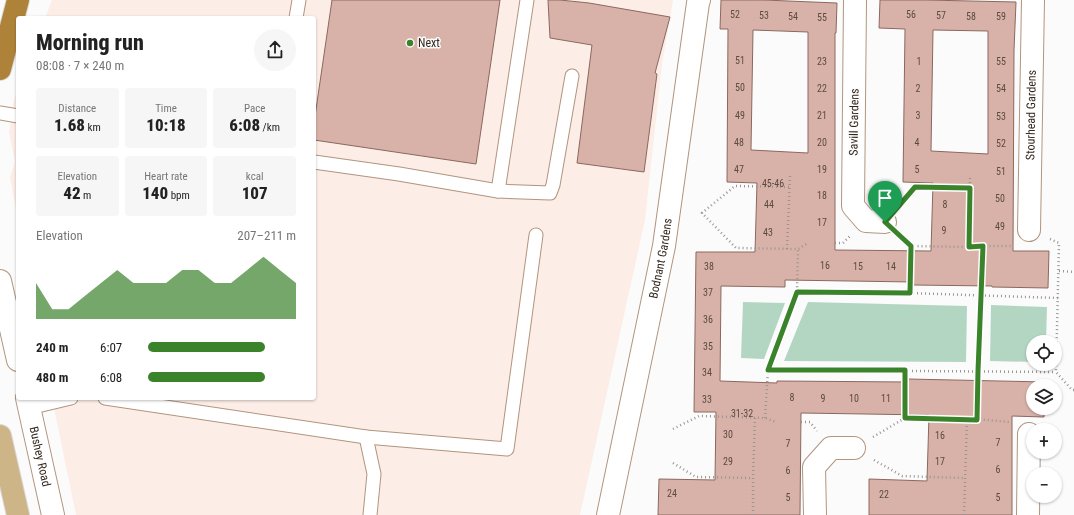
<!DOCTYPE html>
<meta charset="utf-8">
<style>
:root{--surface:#fff;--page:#f6f6f6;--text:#222;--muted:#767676;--accent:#3a832b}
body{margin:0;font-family:"Roboto Condensed",sans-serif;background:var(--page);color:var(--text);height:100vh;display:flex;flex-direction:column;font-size:15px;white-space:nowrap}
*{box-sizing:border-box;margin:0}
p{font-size:13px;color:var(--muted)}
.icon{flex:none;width:22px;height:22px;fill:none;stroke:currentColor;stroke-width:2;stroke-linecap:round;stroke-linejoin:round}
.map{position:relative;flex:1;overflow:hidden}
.details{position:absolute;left:16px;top:16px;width:300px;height:384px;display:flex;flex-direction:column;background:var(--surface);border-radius:4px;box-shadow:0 1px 3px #0004}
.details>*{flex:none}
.buttons{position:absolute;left:1026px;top:335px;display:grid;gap:8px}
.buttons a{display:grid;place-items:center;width:36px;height:36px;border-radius:50%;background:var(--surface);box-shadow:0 1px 3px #0004;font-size:20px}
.pin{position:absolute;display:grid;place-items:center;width:34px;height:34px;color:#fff;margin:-41px -17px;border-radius:50% 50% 50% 0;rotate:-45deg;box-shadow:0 0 4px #0007}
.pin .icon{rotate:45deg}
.round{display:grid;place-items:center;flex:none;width:42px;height:42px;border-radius:21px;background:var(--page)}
.head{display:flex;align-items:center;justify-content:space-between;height:68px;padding:0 20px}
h1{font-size:22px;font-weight:800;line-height:30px}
.metrics{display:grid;grid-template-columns:repeat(3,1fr);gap:6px;height:68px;padding:4px 20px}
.metrics div{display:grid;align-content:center;border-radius:4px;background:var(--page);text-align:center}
.metrics b{font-size:17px;font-weight:800}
.metrics small{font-size:11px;font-weight:400}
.metrics p{font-size:11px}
.chart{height:112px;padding:8px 20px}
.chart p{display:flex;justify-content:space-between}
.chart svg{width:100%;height:72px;margin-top:4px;fill:var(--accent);opacity:.7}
ul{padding:0 20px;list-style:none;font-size:13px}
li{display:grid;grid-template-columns:64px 48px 1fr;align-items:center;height:30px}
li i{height:10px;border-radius:5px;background:var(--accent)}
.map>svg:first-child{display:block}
</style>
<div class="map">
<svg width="1074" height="515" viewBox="0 0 1074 515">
<rect width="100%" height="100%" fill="#fbfbfb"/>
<g fill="#fcede7">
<path d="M52,0H673L662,64L645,220L580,515H76L52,398H314V18H45Z"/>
<path d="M18,89V220L10,177L15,162L9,132L14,100Z"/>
</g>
<g fill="#b3d6c3">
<path d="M743,302L785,303L764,359L741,358Z"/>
<path d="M808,302L967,306L966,362L784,361Z"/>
<path d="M991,305L1047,307L1046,342H1033V362L990,361Z"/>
</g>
<g fill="#d8b2a8" stroke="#8b685f" fill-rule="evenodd">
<path d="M332,0H500L476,164L314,140V123Z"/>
<path d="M548,0H560L589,3L670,17L655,73L657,74L644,172L577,163L592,45L550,38Z"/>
<path d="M721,0H764L837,3L836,33H835V250L931,251L933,183L903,182L905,29L879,28L880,0H926L1016,2L1014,50L1013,251H1049L1048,288L992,287V286L913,285V282L785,280V287L721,286L720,381L777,383V381L908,382V379L1045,382V386H1033V408H1044V417L1012,416V515H869V479L927,481L929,415L801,413L800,515H658L659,479L715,480L716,412H694L696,252H755L757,183L727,182L728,29H720ZM753,30L808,32V153L751,150ZM933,30L988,31V154L931,151Z"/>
</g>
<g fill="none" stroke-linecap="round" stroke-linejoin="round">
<g stroke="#b1957e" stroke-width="15">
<g id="lane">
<path d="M296,18L299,0"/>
<path d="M0,113L18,116"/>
<path d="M314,162L399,174L498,191L550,193L553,185L572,76"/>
<path d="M498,191L527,0"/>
<path d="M105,398L366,437L507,449L536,235"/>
<path d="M29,408L71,398"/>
<path d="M366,437L374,474L370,515"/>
</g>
</g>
<g stroke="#b1957e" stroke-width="24">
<g id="street">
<path d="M855,0L853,206L866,221L885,222"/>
<path id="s1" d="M1029,230L1033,0"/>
<path d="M0,281L18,360"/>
<path id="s2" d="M27,398L53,515"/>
<path id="s3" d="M608,515L664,246L698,3L699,0"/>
<path d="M815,515L814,467L831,448H854"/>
<path d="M1028,515L1029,434"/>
</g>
</g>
<g stroke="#dad8d7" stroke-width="24">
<path id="primary" d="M0,436L18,515"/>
</g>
<g stroke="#dad8d7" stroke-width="24">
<path id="highway" d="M0,69L18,0"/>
</g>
<g stroke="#9b9591" stroke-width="2.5" stroke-dasharray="1 3" stroke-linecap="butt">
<path d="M789,187L735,186L702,213L736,248L798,249L808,243"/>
<path d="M899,205L915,187H970"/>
<path d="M901,237L911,246L969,247L983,246H1011"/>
<path d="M1050,239L1059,243L1056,372L1072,390H1074"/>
<path d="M835,243H843L850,236"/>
<path d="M969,247L970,176"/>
<path d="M787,249L790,176"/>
<path d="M1059,271L1074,272"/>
<path d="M797,292L909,293L1058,298"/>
<path d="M909,293L911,246"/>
<path d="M768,370L1056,372"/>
<path d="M765,418L768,370L797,292L798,249"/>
<path d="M905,418V370"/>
<path d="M977,419L978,371L983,246"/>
<path d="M801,422H810L817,431"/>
<path d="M673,429L699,416L765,418L776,422"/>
<path d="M873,437L905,418L977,419L1009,422"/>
<path d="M874,460L902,476L965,478"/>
<path d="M673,463L696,477L753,478"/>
<path d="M753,515V478L755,417"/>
<path d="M964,515L967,419"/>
</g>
<use href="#lane" stroke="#fff" stroke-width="13"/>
<use href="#street" stroke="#fff" stroke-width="22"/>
<use href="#primary" stroke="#ceb588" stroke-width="22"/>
<use href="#highway" stroke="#ae8339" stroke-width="22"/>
</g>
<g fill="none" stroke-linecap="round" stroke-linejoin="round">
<g stroke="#fff" stroke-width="8">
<path id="route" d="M915,187L970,188L969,247L983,246L978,371L977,420L905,418V370H768L797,292L910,293L911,246L885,222Z"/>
</g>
<use href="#route" stroke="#3a832b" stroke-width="5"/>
</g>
<circle fill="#3a832b" stroke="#fbfbfb" stroke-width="1.5" cx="410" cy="43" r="4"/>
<g text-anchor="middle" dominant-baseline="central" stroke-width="3" stroke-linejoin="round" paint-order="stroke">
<g font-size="10" fill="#5c4a41">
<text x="735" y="14">52</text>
<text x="911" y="14">56</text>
<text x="764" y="15">53</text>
<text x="941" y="15">57</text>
<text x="793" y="16">54</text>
<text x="971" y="16">58</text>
<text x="1001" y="16">59</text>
<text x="822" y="17">55</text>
<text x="740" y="60">51</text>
<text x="822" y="61">23</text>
<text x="919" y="61">1</text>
<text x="1001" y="61">55</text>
<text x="740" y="87">50</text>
<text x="822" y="88">22</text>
<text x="918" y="88">2</text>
<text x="1001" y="88">54</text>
<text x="740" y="115">49</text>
<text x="822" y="115">21</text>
<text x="918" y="115">3</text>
<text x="1001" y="116">53</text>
<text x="739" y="142">48</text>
<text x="822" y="142">20</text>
<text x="917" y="142">4</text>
<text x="1001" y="143">52</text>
<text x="739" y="169">47</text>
<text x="822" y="169">19</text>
<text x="917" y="169">5</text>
<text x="1001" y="171">51</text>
<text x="773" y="183">45-46</text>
<text x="822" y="195">18</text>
<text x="1000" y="198">50</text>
<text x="769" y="204">44</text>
<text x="945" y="204">8</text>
<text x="822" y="222">17</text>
<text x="1000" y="226">49</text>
<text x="944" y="230">9</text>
<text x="768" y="232">43</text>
<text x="825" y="265">16</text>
<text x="709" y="266">38</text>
<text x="858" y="266">15</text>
<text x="891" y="266">14</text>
<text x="708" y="292">37</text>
<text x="708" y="319">36</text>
<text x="708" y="346">35</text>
<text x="707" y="372">34</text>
<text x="792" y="397">8</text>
<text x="823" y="398">9</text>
<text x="854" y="398">10</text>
<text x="886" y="398">11</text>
<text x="707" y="399">33</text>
<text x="742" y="413">31-32</text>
<text x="728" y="434">30</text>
<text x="940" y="435">16</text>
<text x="998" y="442">7</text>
<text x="788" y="443">7</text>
<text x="728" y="461">29</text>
<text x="940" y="461">17</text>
<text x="998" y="469">6</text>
<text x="788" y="470">6</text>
<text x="672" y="493">24</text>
<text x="884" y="494">22</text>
<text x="788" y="497">5</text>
<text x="998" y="497">5</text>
</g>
<g font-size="12" fill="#33281f" stroke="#fbfbfb" text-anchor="start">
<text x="418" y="43">Next</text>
</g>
<g font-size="12" fill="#33281f" stroke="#fbfbfb">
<text stroke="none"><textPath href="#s1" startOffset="115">Stourhead Gardens</textPath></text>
<text transform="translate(854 122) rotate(-89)">Savill Gardens</text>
<text stroke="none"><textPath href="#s3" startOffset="262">Bodnant Gardens</textPath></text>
<text stroke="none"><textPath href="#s2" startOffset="60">Bushey Road</textPath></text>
</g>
</g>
</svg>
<div class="buttons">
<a><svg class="icon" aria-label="locate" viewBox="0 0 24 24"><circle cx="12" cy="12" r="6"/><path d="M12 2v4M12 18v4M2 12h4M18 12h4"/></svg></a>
<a><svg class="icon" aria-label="layers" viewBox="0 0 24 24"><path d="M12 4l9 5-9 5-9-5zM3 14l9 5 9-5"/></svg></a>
<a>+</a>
<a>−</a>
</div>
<div class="pin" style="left:885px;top:222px;background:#1e9e55"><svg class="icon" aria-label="arrive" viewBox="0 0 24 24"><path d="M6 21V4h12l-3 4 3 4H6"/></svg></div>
<section class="details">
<div class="head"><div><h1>Morning run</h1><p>08:08 · 7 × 240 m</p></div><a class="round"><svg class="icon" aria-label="share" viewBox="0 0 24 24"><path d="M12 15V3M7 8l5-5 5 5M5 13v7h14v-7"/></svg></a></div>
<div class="metrics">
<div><p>Distance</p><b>1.68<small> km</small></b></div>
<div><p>Time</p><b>10:18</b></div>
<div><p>Pace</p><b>6:08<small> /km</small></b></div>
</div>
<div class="metrics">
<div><p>Elevation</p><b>42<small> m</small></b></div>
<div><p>Heart rate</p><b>140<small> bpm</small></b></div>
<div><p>kcal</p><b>107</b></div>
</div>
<div class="chart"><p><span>Elevation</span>207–211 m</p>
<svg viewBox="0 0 160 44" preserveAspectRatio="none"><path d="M0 44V22L10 38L20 38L30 30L40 22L50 14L60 22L70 22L80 22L90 14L100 14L110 22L120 22L130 14L140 6L150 14L160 22V44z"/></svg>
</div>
<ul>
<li><b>240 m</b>6:07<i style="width:79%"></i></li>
<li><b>480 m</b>6:08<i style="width:79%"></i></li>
</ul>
</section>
</div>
